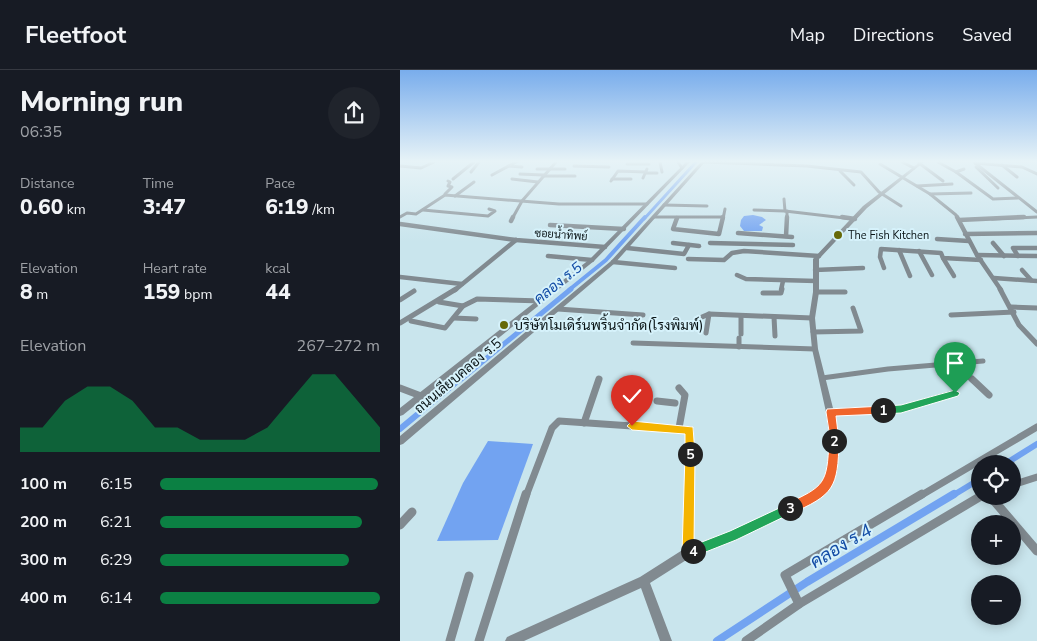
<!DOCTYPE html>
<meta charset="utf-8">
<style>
:root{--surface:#171b24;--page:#20242c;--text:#f1f3f6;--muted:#9ea1a6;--line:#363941;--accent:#0b8043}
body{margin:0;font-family:"Nunito Sans",Sarabun,sans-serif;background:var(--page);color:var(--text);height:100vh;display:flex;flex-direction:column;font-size:19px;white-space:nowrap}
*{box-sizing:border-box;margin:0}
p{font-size:16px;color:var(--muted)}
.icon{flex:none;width:28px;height:28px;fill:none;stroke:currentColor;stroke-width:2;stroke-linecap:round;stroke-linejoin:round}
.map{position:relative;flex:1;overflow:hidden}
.sheet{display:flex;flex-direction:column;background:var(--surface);width:400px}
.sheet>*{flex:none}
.fabs{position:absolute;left:571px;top:385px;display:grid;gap:10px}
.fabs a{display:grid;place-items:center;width:50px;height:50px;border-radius:50%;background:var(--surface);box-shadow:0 2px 12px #0003;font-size:25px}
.pin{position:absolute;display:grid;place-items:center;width:42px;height:42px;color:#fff;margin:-51px -21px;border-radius:50% 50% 50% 0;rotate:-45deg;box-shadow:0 0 5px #0007}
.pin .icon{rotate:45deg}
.km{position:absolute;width:25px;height:25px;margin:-12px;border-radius:50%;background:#222;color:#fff;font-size:14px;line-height:25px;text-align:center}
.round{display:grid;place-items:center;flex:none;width:52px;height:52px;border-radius:26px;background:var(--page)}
.headline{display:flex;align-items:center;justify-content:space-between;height:85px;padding:0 20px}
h1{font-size:28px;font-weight:800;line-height:38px}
.figures{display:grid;grid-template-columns:repeat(3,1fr);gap:8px;height:85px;padding:5px 20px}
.figures div{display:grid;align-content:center}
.figures b{font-size:21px;font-weight:800}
.figures small{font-size:14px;font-weight:400}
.figures p{font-size:14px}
.chart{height:140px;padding:10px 20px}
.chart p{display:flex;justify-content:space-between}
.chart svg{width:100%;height:90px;margin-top:5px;fill:var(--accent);opacity:.7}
ul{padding:0 20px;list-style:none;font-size:16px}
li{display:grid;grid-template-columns:80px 60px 1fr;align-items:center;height:38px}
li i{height:12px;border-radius:6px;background:var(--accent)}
header{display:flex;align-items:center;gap:30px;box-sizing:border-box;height:70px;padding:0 25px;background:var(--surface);border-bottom:1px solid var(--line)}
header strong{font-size:24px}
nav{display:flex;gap:28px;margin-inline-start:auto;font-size:18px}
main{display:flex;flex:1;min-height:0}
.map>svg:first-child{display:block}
</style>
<header>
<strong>Fleetfoot</strong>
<nav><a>Map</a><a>Directions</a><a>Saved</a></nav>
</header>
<main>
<section class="sheet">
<div class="headline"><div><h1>Morning run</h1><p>06:35</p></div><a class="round"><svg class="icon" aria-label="share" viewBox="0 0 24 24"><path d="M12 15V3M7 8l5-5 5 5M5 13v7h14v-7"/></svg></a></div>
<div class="figures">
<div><p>Distance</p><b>0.60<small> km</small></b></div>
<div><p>Time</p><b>3:47</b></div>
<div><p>Pace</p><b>6:19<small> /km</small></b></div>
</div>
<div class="figures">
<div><p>Elevation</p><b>8<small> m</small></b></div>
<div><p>Heart rate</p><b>159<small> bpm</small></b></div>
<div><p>kcal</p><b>44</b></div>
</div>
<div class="chart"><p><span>Elevation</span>267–272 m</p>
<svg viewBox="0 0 160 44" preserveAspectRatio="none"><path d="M0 44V32L10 32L20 19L30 12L40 12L50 19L60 32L70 32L80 38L90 38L100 38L110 32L120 19L130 6L140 6L150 19L160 32V44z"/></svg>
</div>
<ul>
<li><b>100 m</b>6:15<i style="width:99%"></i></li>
<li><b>200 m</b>6:21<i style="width:92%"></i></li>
<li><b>300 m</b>6:29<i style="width:86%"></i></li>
<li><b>400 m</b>6:14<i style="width:100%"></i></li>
</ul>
</section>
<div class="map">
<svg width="637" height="571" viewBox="0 0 637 571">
<rect width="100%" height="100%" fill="#c9e5ed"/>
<g fill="#72a3f1">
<path d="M353,145L362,147L366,150L359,155L363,157L362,161H344L340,156L341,150L344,146Z"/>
<path d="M88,371L133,374L98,470L37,471L63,413Z"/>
</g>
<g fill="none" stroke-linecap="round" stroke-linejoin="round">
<path stroke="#72a3f1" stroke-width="3" d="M244,149L296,92"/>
<path stroke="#72a3f1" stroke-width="4" d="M169,220L206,190L245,147"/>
<path stroke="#72a3f1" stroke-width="5" d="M59,311L171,219"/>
<g stroke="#72a3f1" stroke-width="6">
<path d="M0,359L60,309"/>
<path d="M605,394L637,374"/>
<path d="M552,426L580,409"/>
</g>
<path stroke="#72a3f1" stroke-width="8" d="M317,571L407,512L554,424"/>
<g stroke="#818a90" stroke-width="3">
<path d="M260,92L262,102"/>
<path d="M278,92L282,98"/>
<path d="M303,92L407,96L461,102L479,122L501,136"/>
<path d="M502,92L514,98"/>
<path d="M538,92L556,102L593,129L618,128"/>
<path d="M519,93L543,111"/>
<path d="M575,93L637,142"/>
<path d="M575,93L622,97L637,104"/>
<path d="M227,94H249"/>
<path d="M480,94L530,124L556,145L558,149"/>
<path d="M602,95L617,107"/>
<path d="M0,96L21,98L34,92"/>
<path d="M109,96L122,97"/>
<path d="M174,96L209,97"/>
<path d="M576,97L598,118"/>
<path d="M137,99H165"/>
<path d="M440,101L454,115"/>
<path d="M71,102L79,92"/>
<path d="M556,102L564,99"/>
<path d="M246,103H257"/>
<path d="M120,104L144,105"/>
<path d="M92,105L116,92"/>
<path d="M143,106H175"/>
<path d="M243,108L247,99"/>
<path d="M53,109L74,92"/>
<path d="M112,109L138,112"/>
<path d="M212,109H231"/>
<path d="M211,111L218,101L246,102"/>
<path d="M517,116L552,114"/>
<path d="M45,124L52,117L48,116L50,112L48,111"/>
<path d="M530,124L571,123"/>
<path d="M55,126L74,112"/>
<path d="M384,129L385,141"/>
<path d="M264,135L307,136"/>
<path d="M23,140L88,146L95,141L89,139"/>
<path d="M354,140L385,141L453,149"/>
<path d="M0,147L7,143L16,144L45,125L159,134H247"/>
<path d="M254,147H323"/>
<path d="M112,149L122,131L156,92"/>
<path d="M323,149L325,139"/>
<path d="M387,149V141"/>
<path d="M592,149L637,147"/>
</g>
<g stroke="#818a90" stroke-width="4.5">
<path d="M442,147L455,149"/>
<path d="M557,147L577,185L601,220"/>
<path d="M277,148L273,159L319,164L323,147"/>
<path d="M559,150L624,147"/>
<path d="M111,151L113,147"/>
<path d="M0,154L116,170L205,177"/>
<path d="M150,155L224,159"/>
<path d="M338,163L392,167"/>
<path d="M565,164L637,163"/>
<path d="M386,166L387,147"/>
<path d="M537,169L569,171"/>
<path d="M273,173L299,176"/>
<path d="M310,173L393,175"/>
<path d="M593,173L604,186"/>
<path d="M227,178L284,184L289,175"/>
<path d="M499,180L510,206"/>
<path d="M519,181L532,205"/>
<path d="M577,185L637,186"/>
<path d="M148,186L192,190"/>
<path d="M618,186L613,178H637"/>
<path d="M543,188L554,206"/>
<path d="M288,189L324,190L332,183L344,181L419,186"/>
<path d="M213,192L275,198"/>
<path d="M484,198L480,187L481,179L541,183L543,188L581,190"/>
<path d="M415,200L463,198"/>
<path d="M622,200L631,210"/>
<path d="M337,205L346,209L416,211"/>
<path d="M0,207L62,214"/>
<path d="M594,208L637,211"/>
<path d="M55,220L116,170"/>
<path d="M381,220L383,211"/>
</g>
<g stroke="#818a90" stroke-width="5">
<path d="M600,219L619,255L637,274"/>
<path d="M416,222H445"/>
<path d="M363,223H381L382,219"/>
<path d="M0,230L14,221"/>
<path d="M39,232L63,236"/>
<path d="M611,237L637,238"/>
<path d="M158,239L243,245"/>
<path d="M551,245L614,242"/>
<path d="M341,246V264"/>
<path d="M302,247L309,244L412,248"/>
<path d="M374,247L375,266"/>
<path d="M54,248L76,249"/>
<path d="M11,251L45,258L63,236L77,229L142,231"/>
<path d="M0,253L56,219"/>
<path d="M413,262L461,261L453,238"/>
<path d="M306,263L309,244"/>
<path d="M339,268V277"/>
<path d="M233,273L415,279"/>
<path d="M555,294L573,311"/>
<path d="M422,308L488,299L583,291"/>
</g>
<g stroke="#818a90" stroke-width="7">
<path d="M572,309L589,325"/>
<path d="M0,318L21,326"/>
<path d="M279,318L285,325L279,358"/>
<path d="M257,331L275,333"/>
<path d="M430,342L501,339L555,323"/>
<path d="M184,353L199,309"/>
<path d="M232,356L290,360L289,426"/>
<path d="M612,415L637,407"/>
<path d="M126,426L152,358L159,351L232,356L242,314"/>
<path d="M520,426L637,357"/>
</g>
<g stroke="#818a90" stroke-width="9">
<path d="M590,426L637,481"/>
<path d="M0,455L12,442"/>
<path d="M288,483L289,424"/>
<path d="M399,534L385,505L522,424"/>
<path d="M50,571L69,506"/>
<path d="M79,571L126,424"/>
<path d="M346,571L399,534L581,426"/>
</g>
<g fill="#818a90" fill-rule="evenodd">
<path d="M286,92H290L194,191L3,345L0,346V338L190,189Z"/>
<path d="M301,92H305L215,193L3,374L0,375V366L211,191Z"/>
<path d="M520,92H524L467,138L419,189V222L415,248L418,279L434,342L439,380L437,402L430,419L416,430L336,470L291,487L250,513L272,571H260L241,518L124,571H105L107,567L240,507L284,479L330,462L410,424L424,413L429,402L431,380L426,342L412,279L409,248L413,222V189L463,136Z"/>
</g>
</g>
<linearGradient id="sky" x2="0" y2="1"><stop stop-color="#79adec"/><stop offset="0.53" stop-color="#e7f3f7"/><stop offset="1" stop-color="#e7f3f7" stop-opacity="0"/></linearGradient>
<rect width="637" height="172" fill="url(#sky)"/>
<path fill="#22a559" stroke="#fff" d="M555,320L560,323L558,326L501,343L483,344L478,340L483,336L501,335Z"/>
<path fill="#f0652b" stroke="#fff" d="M483,336L487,340L483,344L436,346L439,371L438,374H431L426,342L427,339Z"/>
<path fill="#f0652b" stroke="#fff" d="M434,367L439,371C438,418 434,425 390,444L386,442L384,438L386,434C425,416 427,414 429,371Z"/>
<path fill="#22a559" stroke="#fff" d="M390,433L394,434L396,438L394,442L336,470L293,487L289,485L287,481L289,477L330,461Z"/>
<path fill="#f5b400" stroke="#fff" d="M290,379L295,384L294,476L299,481L297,485L288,489L284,487L282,483L285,384Z"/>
<path fill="#f5b400" stroke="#fff" d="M232,351L293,357L295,384L293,387L290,388L285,384V364L232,360L227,356Z"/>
<g fill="#666908" stroke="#d6f2fb" stroke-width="2">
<circle cx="438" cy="165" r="5"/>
<circle cx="104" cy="255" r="5"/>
</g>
<g text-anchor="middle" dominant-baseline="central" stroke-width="4" stroke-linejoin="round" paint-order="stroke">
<g font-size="11" fill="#0a1416" stroke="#d6f2fb">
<text transform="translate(161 165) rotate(4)">ซอยน้ำทิพย์</text>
</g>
<g font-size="11" fill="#0a1416" stroke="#d6f2fb" text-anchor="start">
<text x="448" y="165">The Fish Kitchen</text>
</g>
<g font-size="14" fill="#0a1416" stroke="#d6f2fb" text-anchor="start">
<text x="114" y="255">บริษัทโมเดิร์นพริ้นจำกัด(โรงพิมพ์)</text>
</g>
<g font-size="14" fill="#0a1416" stroke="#d6f2fb">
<text transform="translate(58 306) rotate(-40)">ถนนเลียบคลอง ร.5</text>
</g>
<g font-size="15" font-style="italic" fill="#114ba5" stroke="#d6f2fb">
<text transform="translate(158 213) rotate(-39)">คลอง ร.5</text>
</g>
<g font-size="18" font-style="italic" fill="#114ba5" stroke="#d6f2fb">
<text transform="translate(441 476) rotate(-31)">คลอง ร.4</text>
</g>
</g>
</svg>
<div class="fabs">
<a><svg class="icon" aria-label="locate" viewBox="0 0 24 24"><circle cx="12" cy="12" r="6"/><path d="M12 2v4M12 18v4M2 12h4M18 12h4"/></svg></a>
<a>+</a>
<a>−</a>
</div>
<div class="pin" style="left:555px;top:323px;background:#1e9e55"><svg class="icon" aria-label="arrive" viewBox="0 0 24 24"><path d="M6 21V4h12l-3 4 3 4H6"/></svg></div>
<div class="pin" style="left:232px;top:356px;background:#d93025"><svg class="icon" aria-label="check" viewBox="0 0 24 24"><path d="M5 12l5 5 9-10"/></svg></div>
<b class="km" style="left:483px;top:340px">1</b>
<b class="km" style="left:434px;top:371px">2</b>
<b class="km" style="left:390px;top:438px">3</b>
<b class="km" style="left:293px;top:481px">4</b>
<b class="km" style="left:290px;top:384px">5</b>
</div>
</main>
